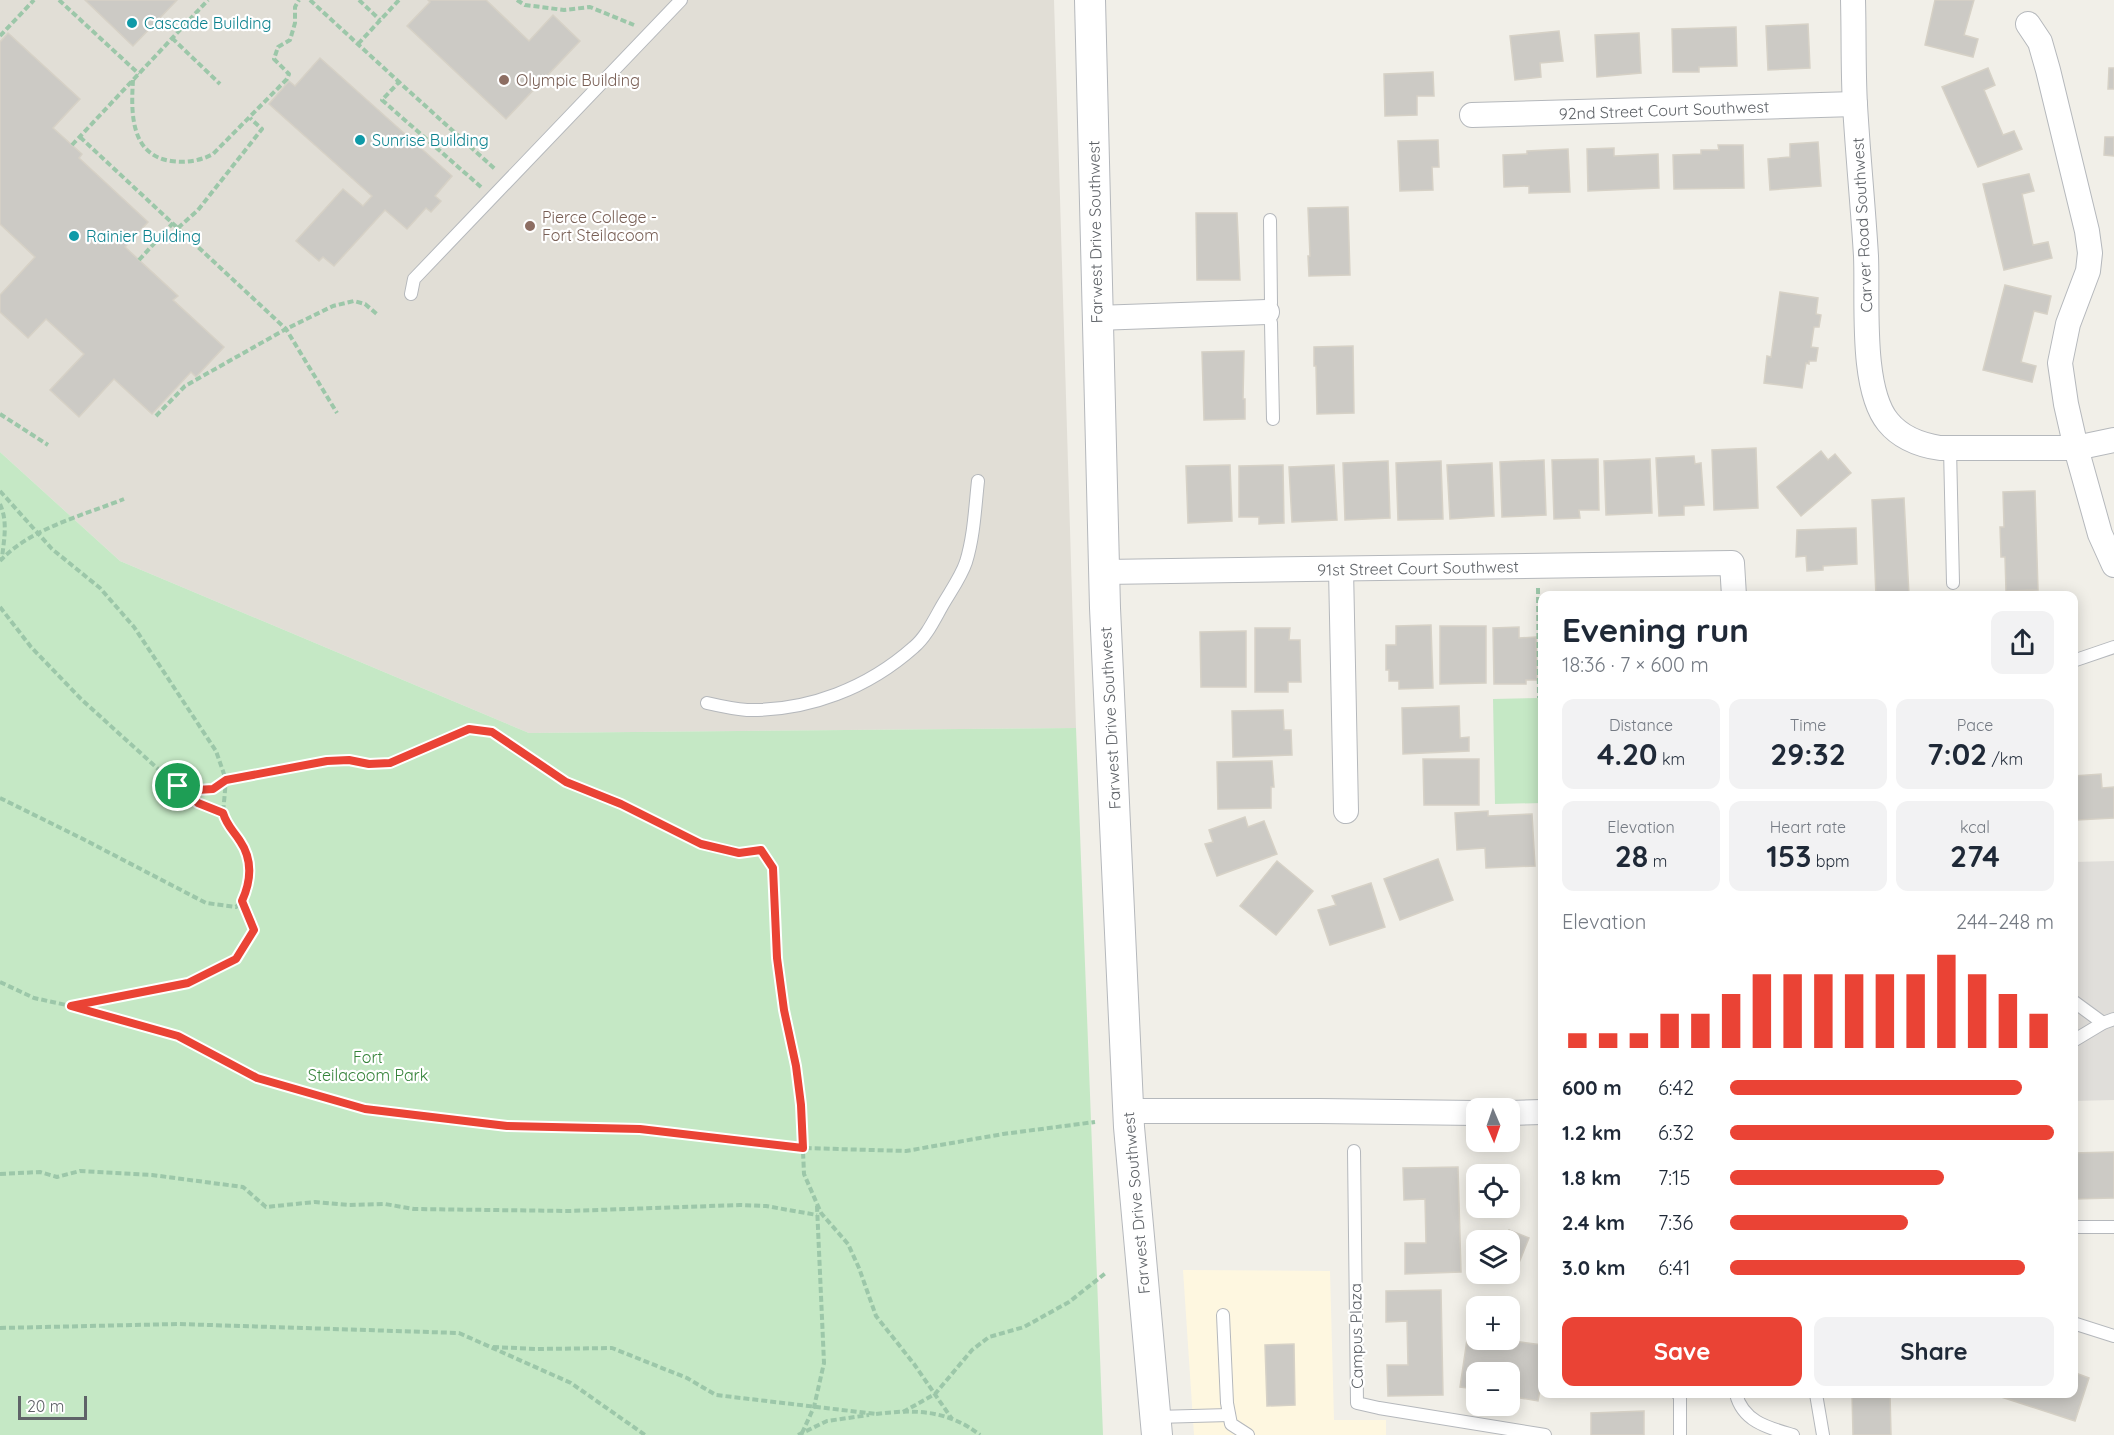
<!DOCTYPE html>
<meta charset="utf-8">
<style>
:root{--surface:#fff;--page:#f2f2f3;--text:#1f2937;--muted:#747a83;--accent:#ea4335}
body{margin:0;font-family:Quicksand,sans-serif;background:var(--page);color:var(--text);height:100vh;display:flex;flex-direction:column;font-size:22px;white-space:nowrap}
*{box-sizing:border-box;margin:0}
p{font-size:20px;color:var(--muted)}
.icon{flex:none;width:33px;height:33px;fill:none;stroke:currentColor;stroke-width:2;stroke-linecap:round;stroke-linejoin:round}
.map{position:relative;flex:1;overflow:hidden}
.sheet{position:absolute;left:1538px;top:591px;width:540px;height:807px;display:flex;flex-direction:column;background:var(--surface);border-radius:12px;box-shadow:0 3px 15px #0003}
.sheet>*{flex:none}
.needle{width:39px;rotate:178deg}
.fabs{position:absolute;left:1466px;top:1098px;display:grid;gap:12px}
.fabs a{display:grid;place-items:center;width:54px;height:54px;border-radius:12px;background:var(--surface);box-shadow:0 3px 15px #0003;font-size:30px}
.scale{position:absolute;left:18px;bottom:15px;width:69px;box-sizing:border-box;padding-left:6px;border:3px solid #5f6368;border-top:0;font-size:16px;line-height:21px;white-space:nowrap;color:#5f6368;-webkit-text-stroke:4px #fff;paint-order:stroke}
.pin{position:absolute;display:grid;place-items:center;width:51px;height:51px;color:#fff;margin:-26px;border:3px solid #fff;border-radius:50%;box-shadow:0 2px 6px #0007}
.round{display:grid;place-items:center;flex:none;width:63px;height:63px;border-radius:12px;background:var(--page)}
.head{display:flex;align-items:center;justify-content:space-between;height:102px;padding:0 24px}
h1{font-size:33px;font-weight:800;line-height:45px}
.figures{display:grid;grid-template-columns:repeat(3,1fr);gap:9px;height:102px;padding:6px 24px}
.figures div{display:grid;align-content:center;border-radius:12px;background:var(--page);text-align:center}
.figures b{font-size:30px;font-weight:800}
.figures small{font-size:16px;font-weight:400}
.figures p{font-size:16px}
.chart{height:168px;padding:12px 24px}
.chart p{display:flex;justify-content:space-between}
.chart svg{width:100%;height:108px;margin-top:6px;stroke:var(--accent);stroke-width:6}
.primary-button{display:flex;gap:12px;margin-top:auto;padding:12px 24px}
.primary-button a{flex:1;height:69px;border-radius:12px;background:var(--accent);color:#fff;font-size:24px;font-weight:800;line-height:69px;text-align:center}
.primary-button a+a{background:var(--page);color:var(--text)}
ul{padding:0 24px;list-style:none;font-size:20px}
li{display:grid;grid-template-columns:96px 72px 1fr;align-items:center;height:45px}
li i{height:15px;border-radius:8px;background:var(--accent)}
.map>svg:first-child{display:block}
</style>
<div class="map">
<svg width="2114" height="1435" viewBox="0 0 2114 1435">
<rect width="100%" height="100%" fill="#f1efe8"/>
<path fill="#fef7e0" d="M1183,1270L1330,1271L1334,1420H1386V1435H1194Z"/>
<path fill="#e0deda" d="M2114,861V1100L2073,1101V862Z"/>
<path fill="#e1ded6" d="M0,0H1054L1076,728L529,733L120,561L0,452Z"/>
<g fill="#c5e8c5">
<path d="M0,452L120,561L529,733L1076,728L1103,1435H0Z"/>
<path d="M1542,698V803L1495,804L1493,699Z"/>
</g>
<g fill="#cccac5" stroke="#d6d1c6" stroke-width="1.5">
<path d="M85,0H177L133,46Z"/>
<path d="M428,0H486L529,41L553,15L580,41L506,119L407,26L430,2Z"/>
<path d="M1935,0H1974L1964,35L1978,39L1973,57L1925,45Z"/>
<path d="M1808,24L1810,68L1768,70L1766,26Z"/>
<path d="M1736,27L1737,66L1699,67V72H1673L1672,29Z"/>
<path d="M1559,31L1563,61L1540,63L1541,77L1515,80L1510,36Z"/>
<path d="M8,33L80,99L53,128L82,154L79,158L148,222L125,247L178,296L173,300L224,347L196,377L191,372L152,414L114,379L79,417L50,390L84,354L46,319L28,338L0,312V295L35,257L0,224V42Z"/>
<path d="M1639,33L1641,73L1597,77L1595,35Z"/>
<path d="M320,58L452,176L435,196L441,201L431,212L426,208L407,229L385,210L334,266L323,257L319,261L296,241L343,189L363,206L372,196L269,104L289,81L295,86Z"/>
<path d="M1988,68L1995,85L1984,90L2003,135L2014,131L2022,149L1978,167L1942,87Z"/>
<path d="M2109,68H2114V89H2108Z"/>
<path d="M1433,72L1434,96H1417V115L1385,116L1384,74Z"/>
<path d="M2105,137H2114V156L2104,155Z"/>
<path d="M1438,140L1439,167H1432L1433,190L1400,191L1398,141Z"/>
<path d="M1818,142L1821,186L1770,190L1768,159L1790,157V144Z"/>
<path d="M1718,145H1743L1744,188L1674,189L1673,155L1701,154V150H1719Z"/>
<path d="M1614,148V156L1658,154L1659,188L1588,191L1587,149Z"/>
<path d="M1568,149L1570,192L1529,193V186L1504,187L1503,155L1527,154V151Z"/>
<path d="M2029,174L2034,191L2022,194L2033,245L2048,242L2052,258L2004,270L1983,184Z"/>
<path d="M1348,207L1350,275L1309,276L1308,256H1310L1308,208Z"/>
<path d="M1196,213H1237L1240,280H1197Z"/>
<path d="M2005,285L2051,296L2047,314L2034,311L2021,362L2036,366L2032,382L1983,370Z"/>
<path d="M1780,292L1818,298L1816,314L1821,315L1819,327H1814L1811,347L1818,348L1816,361H1809V364L1806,363L1802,388L1764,383L1767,356L1771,357Z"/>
<path d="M1353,346L1354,413L1317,414L1316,366H1314V347Z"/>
<path d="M1244,351L1243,399H1245V419L1204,420L1202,352Z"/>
<path d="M1756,448L1758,508L1714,510L1712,450Z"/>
<path d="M1821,451L1828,460L1835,454L1851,473L1801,516L1777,487Z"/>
<path d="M1694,456L1695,464L1701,463L1704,505L1684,506V515L1659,516L1656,458Z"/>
<path d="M1598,459L1599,510H1579L1580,518L1554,519L1552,460Z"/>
<path d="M1650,459L1652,513L1606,515L1604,461Z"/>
<path d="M1544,460L1546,515L1502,517L1500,462Z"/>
<path d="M1388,461L1390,518L1345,520L1343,463Z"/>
<path d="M1441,461L1443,519L1398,520L1396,463Z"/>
<path d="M1492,463L1494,516L1450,519L1447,465Z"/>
<path d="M1230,465L1232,521L1188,523L1186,466Z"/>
<path d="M1283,465L1284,523L1259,524V517H1239V466Z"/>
<path d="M1334,465L1337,520L1292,522L1289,467Z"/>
<path d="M2035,491L2038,590L2006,591L2005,557H2001L2000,527H2004L2003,492Z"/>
<path d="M1904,498L1909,595L1876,596L1872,500Z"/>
<path d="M1856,528L1857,564L1823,566V570L1807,571L1806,556L1796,557L1797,530Z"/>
<path d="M1846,592V596H1804V594Z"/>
<path d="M1431,625L1433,688L1399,689V681H1389V670H1386V645H1396V626Z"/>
<path d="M1440,626H1486V683L1440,684Z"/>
<path d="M1519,627V638L1536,637L1537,680H1526V684H1494L1493,628Z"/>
<path d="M1255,628H1290L1289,640H1300L1301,682H1288V692H1255Z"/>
<path d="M1246,631V687H1201L1200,632Z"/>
<path d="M1459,706L1460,738L1469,737V751L1403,754L1402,708Z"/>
<path d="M1283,710L1284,730H1291L1292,755L1233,757L1232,711Z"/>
<path d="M1423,759H1479V805H1424Z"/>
<path d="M1272,761L1274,787H1271V808L1218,809L1217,762Z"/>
<path d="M2101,774L2102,788L2114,787V818L2077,820L2074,776Z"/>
<path d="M1488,811V816L1532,814L1535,866L1486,868L1485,848L1457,850L1455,813Z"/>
<path d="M1245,817L1248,827L1264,821L1277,854L1217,876L1205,844L1213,842L1209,830Z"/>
<path d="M1438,859L1453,900L1400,920L1384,879Z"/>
<path d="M1277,861L1313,891L1276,935L1240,906Z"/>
<path d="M1371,883L1385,927L1330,945L1318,910L1336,905L1332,896Z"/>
<path d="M2114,1152V1198L2073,1199V1153Z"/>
<path d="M1458,1167L1461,1272L1405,1274V1243H1426L1425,1199L1404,1200L1403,1168Z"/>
<path d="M1509,1230L1529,1238L1512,1280L1496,1274H1509V1240H1504Z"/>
<path d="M1441,1290L1443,1395L1388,1396L1387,1365H1408L1407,1321L1386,1322V1291Z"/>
<path d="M1468,1333L1476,1335V1340H1507L1542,1345V1378L1538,1401L1509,1396V1372H1476V1389L1460,1387Z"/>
<path d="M1294,1344L1295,1405L1267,1406L1265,1345Z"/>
<path d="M2073,1372L2089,1378L2075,1421L1992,1394H2073Z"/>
<path d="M1570,1394H1625V1395L1570,1397Z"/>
<path d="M1852,1394H1890L1891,1435H1853Z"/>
<path d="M1644,1411V1435H1591V1413Z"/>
</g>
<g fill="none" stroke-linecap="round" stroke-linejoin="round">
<g stroke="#b5b8bc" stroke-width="14">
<g id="service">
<path d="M1270,220L1271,303L1267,312L1271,323L1273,419"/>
<path d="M411,294L414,279L681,0"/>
<path d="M1950,448L1953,583"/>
<path d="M2073,661L2114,647"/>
<path d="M707,703C720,706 734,709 747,710C809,711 868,688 914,647C926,637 934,620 942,606C950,592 961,577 966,562C974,536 975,508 978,481"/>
<path d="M2073,1001L2103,1023"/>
<path d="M2073,1041L2103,1023L2114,1019"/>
<path d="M1354,1151L1357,1403L1379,1408L1545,1435"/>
<path d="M2073,1227H2114"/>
<path d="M1223,1315L1227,1403L1231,1424L1248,1435"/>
<path d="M2073,1323L2114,1336"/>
<path d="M1678,1394L1680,1397V1435"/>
<path d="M1736,1394C1743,1422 1769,1428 1793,1435"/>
<path d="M1816,1394L1823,1435"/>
<path d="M1156,1417L1229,1415"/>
</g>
</g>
<g stroke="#b5b8bc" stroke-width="26">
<g id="minor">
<path d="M1853,0C1854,35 1853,70 1855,105C1858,156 1863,206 1866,256C1868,299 1860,388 1888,422C1901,438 1920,445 1940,448H2076L2114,440"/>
<path d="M2028,24L2040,42L2048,70L2087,231L2090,253L2088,271L2068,324L2060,363L2066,404L2076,448L2100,534L2114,565"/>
<path d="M1472,115L1855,104"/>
<path d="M1096,318L1267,312"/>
<path d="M1341,569L1346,811"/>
<path d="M1104,572L1732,563L1734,596"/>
<path d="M1128,1111H1320L1476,1113"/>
<path d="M1509,1113L1542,1112"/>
</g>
</g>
<g stroke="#b5b8bc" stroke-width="32">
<path id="tertiary" d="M1090,0L1105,608L1129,1127L1157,1435"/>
</g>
<g stroke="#9cc7a9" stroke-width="4" stroke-dasharray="6 3" stroke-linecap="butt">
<path d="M59,0L139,74"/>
<path d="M310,0L399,82"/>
<path d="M359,0L380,20"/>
<path d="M517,0L525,5L564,10L590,7L634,25"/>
<path d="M0,36L34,0"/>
<path d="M172,38L220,84"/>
<path d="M358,44L399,0"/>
<path d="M133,80C131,112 130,155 171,161C186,163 200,161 213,154L287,79L289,74L274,59L278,47L290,40L295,23V7L299,0"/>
<path d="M80,137L286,329L337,413"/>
<path d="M72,145L208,0"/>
<path d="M481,187L382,100L399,82L496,170"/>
<path d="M178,228L198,210L262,129L250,118"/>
<path d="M139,260L173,223"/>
<path d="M0,414L48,445"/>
<path d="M156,416L185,386L286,329L333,306L354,301L365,304L378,315"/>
<path d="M0,491L52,549L100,588L134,627L216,751L226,780L223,813L227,826L241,843L250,866L249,885L242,901L236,907L206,903L83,839L0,798"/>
<path d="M0,504C8,522 4,539 2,558"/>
<path d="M0,561C29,529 84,515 124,499"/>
<path d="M1538,588L1539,698"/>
<path d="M0,607L31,647L81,699L178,787L197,790L213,789L226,780L327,761L349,760L369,764L390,763L469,729L492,732L565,782L621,804L701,844L739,853L761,850L773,868L777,958L784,1010L796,1066L801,1105L804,1174L821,1213L848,1244L859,1268L876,1316L914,1364L952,1419"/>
<path d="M178,787L198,803L223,813"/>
<path d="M0,982L34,998L71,1006L188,983L236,959L254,930L242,901"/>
<path d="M71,1006L178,1036L257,1079L365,1109L507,1126L640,1129L803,1148L906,1151L1003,1134L1095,1122"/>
<path d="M0,1174L40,1172L57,1177L80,1171L152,1175L243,1187L266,1207L315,1202L349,1205L385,1204L414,1209L569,1211L740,1205L766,1206L817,1215"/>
<path d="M0,1328L178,1324L459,1333L571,1383L645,1435"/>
<path d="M493,1347L537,1349L612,1348L687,1378L716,1395L876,1414"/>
<path d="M903,1412L935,1394L972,1350L989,1337L1024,1327L1069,1302L1107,1272"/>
<path d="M876,1414C915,1409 948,1410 980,1435"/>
<path d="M802,1433L814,1407L824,1363L817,1206"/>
<path d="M798,1435L827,1421L869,1415"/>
</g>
<use href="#service" stroke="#fff" stroke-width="12"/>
<use href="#minor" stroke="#fff" stroke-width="24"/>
<use href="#tertiary" stroke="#fff" stroke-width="30"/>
</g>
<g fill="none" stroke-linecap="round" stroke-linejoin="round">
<g stroke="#fff" stroke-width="12">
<path id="route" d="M469,729L492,732L566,782L621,804L701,844L739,853L761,850L773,868L777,958L784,1010L796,1066L801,1105L803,1148L640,1129L507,1126L365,1109L257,1078L178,1036L71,1006L188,983L236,959L254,930L242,901C251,881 253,860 240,841C233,830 227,826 223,813L198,803L178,786L197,790L213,789L226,780L327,761L349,760L369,764L390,763Z"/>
</g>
<use href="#route" stroke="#ea4335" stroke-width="8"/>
</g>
<g fill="#0f9aa8" stroke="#fff" stroke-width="2">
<circle cx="132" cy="23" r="6"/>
<circle cx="360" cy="140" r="6"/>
<circle cx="74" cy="236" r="6"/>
</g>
<g fill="#8d6e63" stroke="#fff" stroke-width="2">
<circle cx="504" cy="80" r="6"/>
<circle cx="530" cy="226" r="6"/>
</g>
<g text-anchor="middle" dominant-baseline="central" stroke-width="4.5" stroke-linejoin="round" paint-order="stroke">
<g font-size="16" fill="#0d838f" stroke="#fff" text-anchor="start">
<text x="144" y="23">Cascade Building</text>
<text x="372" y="140">Sunrise Building</text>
<text x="86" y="236">Rainier Building</text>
</g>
<g font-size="16" fill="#785e54" stroke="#fff" text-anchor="start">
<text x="516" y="80">Olympic Building</text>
<text x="542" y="217">Pierce College -<tspan x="542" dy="18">Fort Steilacoom</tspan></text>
</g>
<g font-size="16" fill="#5f6368" stroke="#fff">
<text transform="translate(1664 110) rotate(-2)">92nd Street Court Southwest</text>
<text transform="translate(1862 225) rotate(-93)">Carver Road Southwest</text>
<text transform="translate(1095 232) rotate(-91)">Farwest Drive Southwest</text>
<text transform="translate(1418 568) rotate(-1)">91st Street Court Southwest</text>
<text transform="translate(1110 718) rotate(-93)">Farwest Drive Southwest</text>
<text transform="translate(1136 1203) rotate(-95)">Farwest Drive Southwest</text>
<text transform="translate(1356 1336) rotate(-91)">Campus Plaza</text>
</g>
<g font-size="16" fill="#348238" stroke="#fff">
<text x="368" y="1057">Fort<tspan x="368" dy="18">Steilacoom Park</tspan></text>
</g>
</g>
</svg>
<div class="fabs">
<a><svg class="needle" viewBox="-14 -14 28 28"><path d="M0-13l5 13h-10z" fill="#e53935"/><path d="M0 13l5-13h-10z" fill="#747a83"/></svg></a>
<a><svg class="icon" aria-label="locate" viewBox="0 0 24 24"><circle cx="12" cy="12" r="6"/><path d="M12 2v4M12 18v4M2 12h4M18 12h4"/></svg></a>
<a><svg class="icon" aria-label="layers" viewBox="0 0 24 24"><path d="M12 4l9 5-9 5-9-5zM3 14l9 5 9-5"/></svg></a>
<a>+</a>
<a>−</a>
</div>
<div class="scale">20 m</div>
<div class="pin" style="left:178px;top:786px;background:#1e9e55"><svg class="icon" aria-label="arrive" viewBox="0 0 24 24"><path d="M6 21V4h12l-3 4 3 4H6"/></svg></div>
<section class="sheet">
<div class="head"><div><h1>Evening run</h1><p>18:36 · 7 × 600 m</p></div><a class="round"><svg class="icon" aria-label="share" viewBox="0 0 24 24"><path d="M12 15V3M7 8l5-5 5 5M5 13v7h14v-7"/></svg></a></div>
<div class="figures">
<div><p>Distance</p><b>4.20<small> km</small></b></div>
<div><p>Time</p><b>29:32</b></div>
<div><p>Pace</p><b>7:02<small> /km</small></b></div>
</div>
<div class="figures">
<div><p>Elevation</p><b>28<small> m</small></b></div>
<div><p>Heart rate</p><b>153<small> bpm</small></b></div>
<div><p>kcal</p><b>274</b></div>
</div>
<div class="chart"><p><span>Elevation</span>244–248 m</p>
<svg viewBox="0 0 160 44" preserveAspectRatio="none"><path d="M5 44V38M15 44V38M25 44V38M35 44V30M45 44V30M55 44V22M65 44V14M75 44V14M85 44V14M95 44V14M105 44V14M115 44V14M125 44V6M135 44V14M145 44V22M155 44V30"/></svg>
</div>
<ul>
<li><b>600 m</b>6:42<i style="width:90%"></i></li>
<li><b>1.2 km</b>6:32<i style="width:100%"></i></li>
<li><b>1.8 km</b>7:15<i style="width:66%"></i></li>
<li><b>2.4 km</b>7:36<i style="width:55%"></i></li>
<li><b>3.0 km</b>6:41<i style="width:91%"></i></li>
</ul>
<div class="primary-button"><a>Save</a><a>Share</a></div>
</section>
</div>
